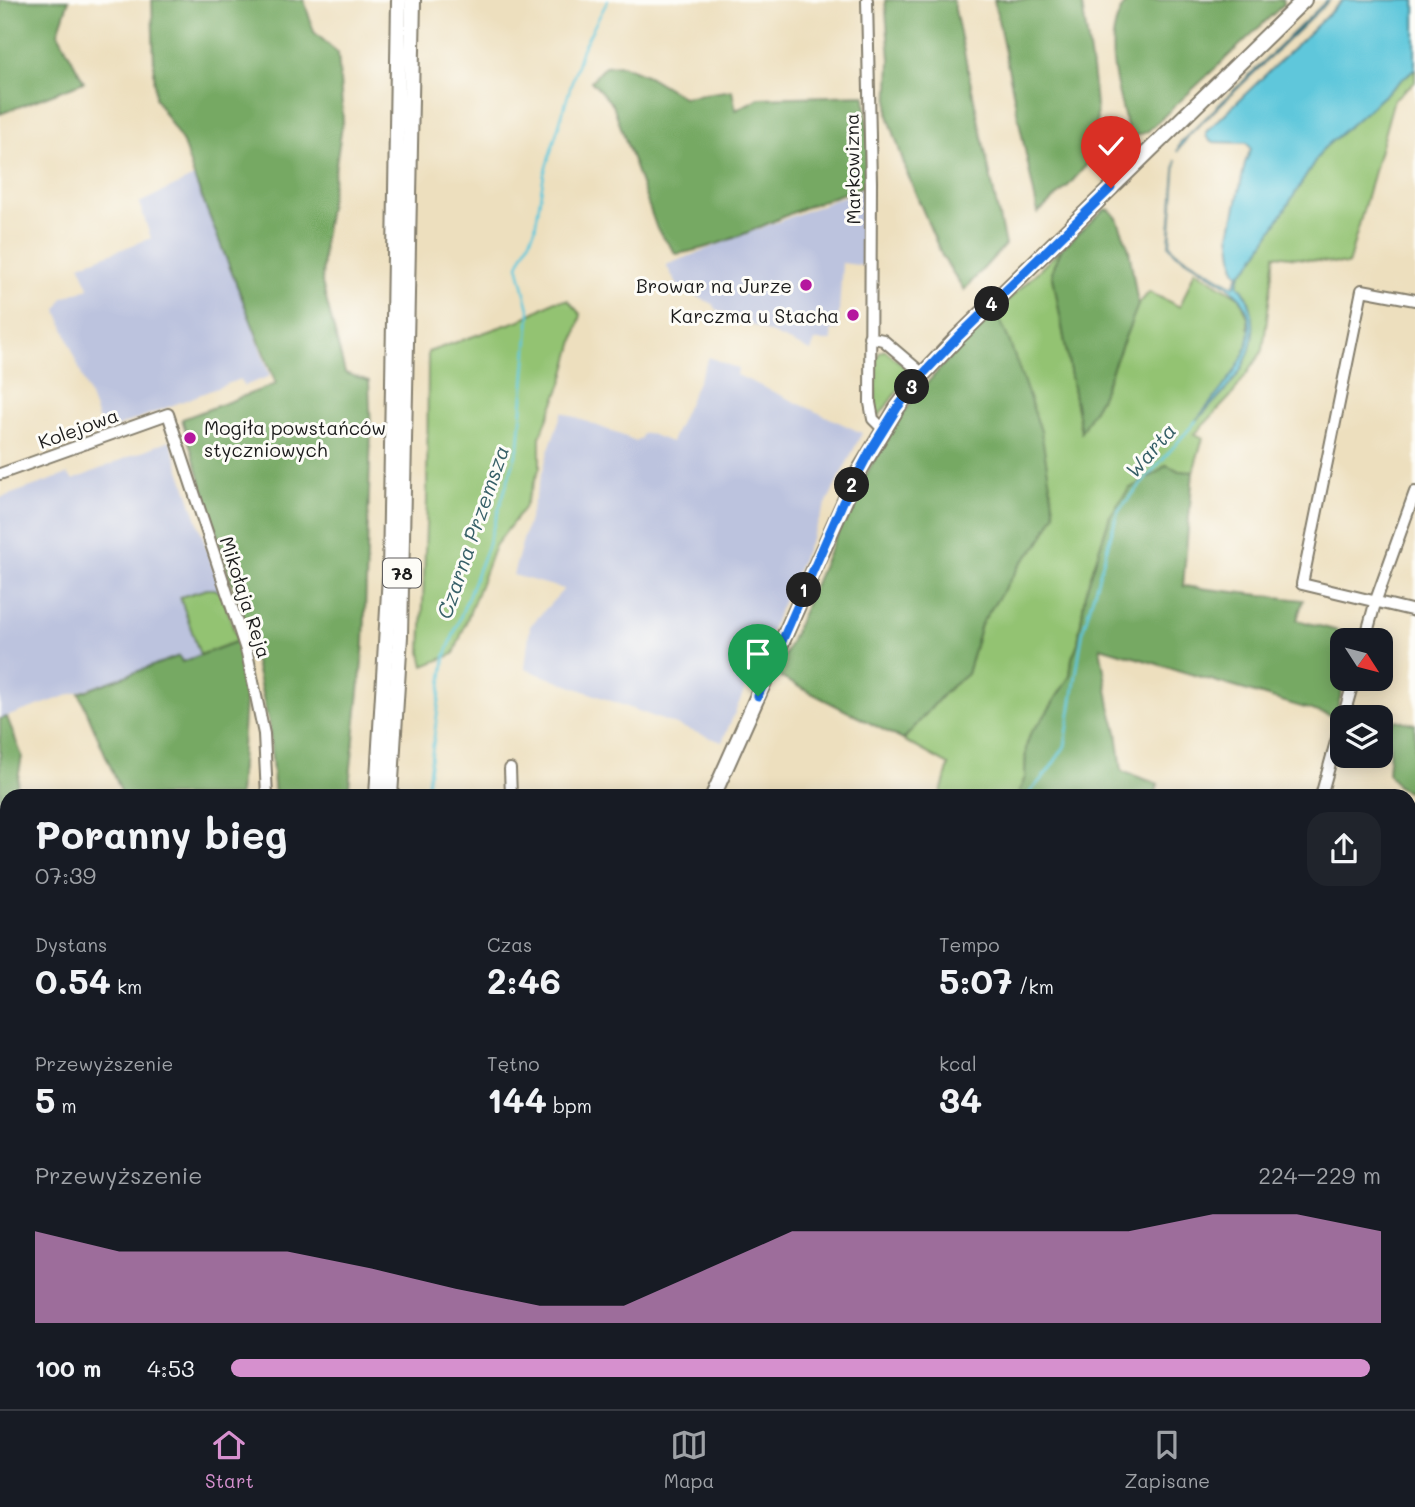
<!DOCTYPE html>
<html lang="pl">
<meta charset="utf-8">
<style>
:root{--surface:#171b24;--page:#20242c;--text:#f1f3f6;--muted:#9ea1a6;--line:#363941;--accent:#d690ce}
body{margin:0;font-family:Mali,sans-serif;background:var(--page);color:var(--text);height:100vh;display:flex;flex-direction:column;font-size:26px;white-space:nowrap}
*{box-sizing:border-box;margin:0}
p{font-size:23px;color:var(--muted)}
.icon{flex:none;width:38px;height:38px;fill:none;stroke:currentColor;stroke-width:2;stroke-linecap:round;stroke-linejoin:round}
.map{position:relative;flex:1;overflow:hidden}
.details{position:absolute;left:0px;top:789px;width:1416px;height:621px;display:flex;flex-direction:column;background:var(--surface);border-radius:21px 21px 0 0;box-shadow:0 4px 18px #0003}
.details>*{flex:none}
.needle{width:46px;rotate:126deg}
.buttons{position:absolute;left:1330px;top:628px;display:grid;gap:14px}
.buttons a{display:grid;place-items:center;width:63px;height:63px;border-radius:14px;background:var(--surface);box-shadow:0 4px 18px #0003;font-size:35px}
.pin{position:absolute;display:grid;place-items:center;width:60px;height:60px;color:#fff;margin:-72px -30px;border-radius:50% 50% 50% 0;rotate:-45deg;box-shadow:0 0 7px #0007}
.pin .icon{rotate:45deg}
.km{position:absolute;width:35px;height:35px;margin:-18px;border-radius:50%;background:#222;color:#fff;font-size:19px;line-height:35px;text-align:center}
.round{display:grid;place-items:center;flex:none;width:74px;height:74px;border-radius:21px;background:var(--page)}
.headline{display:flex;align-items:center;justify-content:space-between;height:119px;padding:0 35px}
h1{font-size:38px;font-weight:700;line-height:52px}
.stats{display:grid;grid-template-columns:repeat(3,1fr);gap:10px;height:119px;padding:7px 35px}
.stats div{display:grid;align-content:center}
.stats b{font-size:35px;font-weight:700}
.stats small{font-size:19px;font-weight:400}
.stats p{font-size:19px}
.chart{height:196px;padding:14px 35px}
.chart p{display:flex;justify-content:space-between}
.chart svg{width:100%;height:126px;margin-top:7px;fill:var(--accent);opacity:.7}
ul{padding:0 35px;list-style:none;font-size:23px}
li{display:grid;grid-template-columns:112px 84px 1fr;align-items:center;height:52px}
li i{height:18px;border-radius:9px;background:var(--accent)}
.menu{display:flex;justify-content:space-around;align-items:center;height:98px;border-top:2px solid var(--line);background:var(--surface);font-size:19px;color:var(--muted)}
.menu a{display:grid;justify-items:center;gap:4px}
.menu .on{color:var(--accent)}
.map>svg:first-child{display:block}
</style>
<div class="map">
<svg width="1415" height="1409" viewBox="0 0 1415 1409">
<rect width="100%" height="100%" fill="#fdfcf7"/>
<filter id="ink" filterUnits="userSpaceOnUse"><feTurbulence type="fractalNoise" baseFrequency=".0143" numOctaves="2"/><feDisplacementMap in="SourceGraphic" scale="14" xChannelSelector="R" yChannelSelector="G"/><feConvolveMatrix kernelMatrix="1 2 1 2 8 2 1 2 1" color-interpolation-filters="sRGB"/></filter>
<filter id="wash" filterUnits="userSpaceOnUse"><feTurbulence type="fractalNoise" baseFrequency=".00686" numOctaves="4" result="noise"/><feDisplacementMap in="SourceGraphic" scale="28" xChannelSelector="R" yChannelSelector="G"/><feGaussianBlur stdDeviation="1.57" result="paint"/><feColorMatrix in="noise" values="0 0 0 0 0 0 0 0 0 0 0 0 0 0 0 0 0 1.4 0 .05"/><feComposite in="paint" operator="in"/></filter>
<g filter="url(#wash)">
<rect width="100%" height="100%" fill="#eddfbe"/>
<g fill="#bcc3de">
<path d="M198,175L270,376L244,386L240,379L114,428L99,421L57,310L63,298L89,288L80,265L151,238L139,203Z"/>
<path d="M866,188V266L842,263L838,330H831L832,341H815L811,351L717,310L713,304L679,288L666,265Z"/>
<path d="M709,357L738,369L737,375L862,433L827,502L722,742L525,669L530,626L564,589L513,575L549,449L562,412L636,441L641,438L642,434L647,433L671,442Z"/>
<path d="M170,440L238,641L181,662L179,657L0,719V498L68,474L73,480Z"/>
<path d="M700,1404H846L844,1409H700Z"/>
</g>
<g fill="#93c372" stroke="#587047" stroke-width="2">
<path d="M1415,68V82L1394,99L1348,265L1275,255L1263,350L1232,395L1194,435L1203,438L1193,472L1180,471L1166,465L1155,474L1129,489L1110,516L1085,594L1078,643L1072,658L1070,676L1042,720L1031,732L1026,747L1025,778L1017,796H940L949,765L903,740L945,692L967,674L981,624L1022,562L1039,543L1000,320L993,315L1062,248L1052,271L1081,431L1101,397L1138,305L1149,292L1180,307L1195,270L1240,298L1248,318V329C1253,312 1252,297 1238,285L1241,273L1250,265L1323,149Z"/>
<path d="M568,300L581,315L563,381L540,437V467L524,508L495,546L454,654L424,666L421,653L427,501L428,352L520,320L555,301Z"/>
<path d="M885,350L911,372L879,416L876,413L874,362L880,352Z"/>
<path d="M207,589H215L222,594L238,641L200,655L180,597Z"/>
<path d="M1415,1081V1283L1409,1288V1091Z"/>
<path d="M1415,1297V1409H1347L1344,1404H1409V1302Z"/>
<path d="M280,1404H357L351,1409H297Z"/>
<path d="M846,1404H909L907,1409H844Z"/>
<path d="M1242,1404H1299L1297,1409H1237Z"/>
</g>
<g fill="#76a964" stroke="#496240" stroke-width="2">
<path d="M0,0H69L58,33L84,82L0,114Z"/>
<path d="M152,0H304L314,32L338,53L343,120L324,239L322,283L345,373L369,381L371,432L364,644L348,796H275L269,725L254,658L182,419L276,384L195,180L183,143L155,98Z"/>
<path d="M885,0H953L1005,245L964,290L942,256L907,173L888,115L890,59Z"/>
<path d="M994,0H1081C1090,51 1098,100 1098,152L1068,186L1038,213Z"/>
<path d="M1128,0H1283L1284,4L1147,132L1130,138C1120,97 1097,37 1128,0Z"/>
<path d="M622,65L648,76L683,97L732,90L736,110L759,98L865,95L871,183C846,193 819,201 794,212C755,229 718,248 676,254L657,229L613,105L591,81L605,66Z"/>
<path d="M1105,209L1110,210L1117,218L1129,249L1138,305L1101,397L1081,432L1052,271L1062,248Z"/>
<path d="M993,315L1000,320L1009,340L1041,431L1055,514L1039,544L1022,562L981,624L967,674L945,692L903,740L776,675C813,592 844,504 894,427C921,385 957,350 993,315Z"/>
<path d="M1166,465L1180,471L1193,472L1183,586L1303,600L1297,620L1357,636L1356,640H1342V679H1345L1335,717L1100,647L1110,706L1117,732L1122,771L1158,784L1155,796H1017L1025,778L1026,747L1031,732L1042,720L1070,676L1072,658L1078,643L1085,594L1110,516L1129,489L1155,474Z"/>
<path d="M238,641L247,669L239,796H123L79,693L179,656L182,662Z"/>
<path d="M7,717L22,756L15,796H7V846L6,854L0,855V719Z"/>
<path d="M1396,720L1415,724V794L1398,787L1388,773L1390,746L1387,729Z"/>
<path d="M1409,856L1412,859L1415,857V1081L1409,1091Z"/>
<path d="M7,1220V1404H68L64,1409H0V1223Z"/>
<path d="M914,1404H996L1003,1409H912Z"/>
<path d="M1103,1404H1242L1237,1409H1098Z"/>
</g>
<g fill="#5fc7db" stroke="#3e727c" stroke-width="2">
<path d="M1327,0H1330L1190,134L1177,152L1180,143L1188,135Z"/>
<path d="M1343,0H1415V68L1323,149L1250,265L1241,273L1238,284C1246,292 1250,302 1252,313C1261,361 1224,392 1194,423C1218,391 1271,344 1241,299C1236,293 1231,290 1227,285L1174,252L1169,245L1176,159L1170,245L1175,251L1234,286L1239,274L1235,270L1230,235L1245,163L1251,149L1247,143L1211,142L1206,136V132Z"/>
</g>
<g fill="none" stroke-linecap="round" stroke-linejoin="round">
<g stroke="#5fc7db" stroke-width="2.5">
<path d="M426,796L445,657L487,547L519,445L530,313L518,265L535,229L544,174L582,49L608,0"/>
<path d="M1027,796L1049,770L1065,746L1083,630L1118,511L1196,421"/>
<path d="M105,1409L106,1404"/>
</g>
</g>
</g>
<g filter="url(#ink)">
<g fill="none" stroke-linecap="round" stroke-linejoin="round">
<g stroke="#847e6d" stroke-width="14">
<g id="minor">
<path d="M867,0L871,183L870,403L873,419L883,429"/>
<path d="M1415,300L1362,290L1302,584L1415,611"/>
<path d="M869,337L883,340L923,374"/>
<path d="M0,474L168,414L247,653L264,734L267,796"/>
<path d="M1365,640L1376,600L1415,492"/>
<path d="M1343,718L1354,679"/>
<path d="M510,769L511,796"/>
<path d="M1321,796L1342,720"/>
<path d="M1409,1294L1415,1290"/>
<path d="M1089,1409L1093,1404"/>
</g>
</g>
<g stroke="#847e6d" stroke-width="18">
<g id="major">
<path d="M377,796L390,575L399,0"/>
<path d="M390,796L400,636L413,0"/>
<path d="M713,796L855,478L897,408L923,374L956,339L1304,0"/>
<path d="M0,1096H7"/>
<path d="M153,1404L155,1409"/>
<path d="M213,1404L226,1409"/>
<path d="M601,1404V1409"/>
<path d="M369,1409L373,1404"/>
<path d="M385,1409L388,1404"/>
</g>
</g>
<use href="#minor" stroke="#fff" stroke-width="10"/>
<use href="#major" stroke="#fff" stroke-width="14"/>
<g stroke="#847e6d" stroke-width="18" stroke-linecap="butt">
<g id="major-bridge">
<path d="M241,1409L243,1404"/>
<path d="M253,1409L255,1404"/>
</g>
</g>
<use href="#major-bridge" stroke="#fff" stroke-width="14"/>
</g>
</g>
<g fill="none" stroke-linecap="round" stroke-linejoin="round" filter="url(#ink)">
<g stroke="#fff" stroke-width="14">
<path id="route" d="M758,696L843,502L869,453L897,408L923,374L956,339L1111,188"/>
</g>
<use href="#route" stroke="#1a73e8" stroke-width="9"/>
</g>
<g fill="#b5179e" stroke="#fdfcf7" stroke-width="2.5">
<circle cx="806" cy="285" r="7"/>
<circle cx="853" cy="315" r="7"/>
<circle cx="190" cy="438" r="7"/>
</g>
<g text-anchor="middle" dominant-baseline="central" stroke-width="6" stroke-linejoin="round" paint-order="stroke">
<rect fill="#fdfcf7" stroke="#605f5e" stroke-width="2" x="383" y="558.5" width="38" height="29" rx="5"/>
<g font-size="18" font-weight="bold" fill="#1c1c1c">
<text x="402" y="573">78</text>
</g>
<g font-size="19" fill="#1c1c1c" stroke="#fdfcf7">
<text transform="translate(852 169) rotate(-91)">Markowizna</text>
<text transform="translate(78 428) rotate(-20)">Kolejowa</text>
<text transform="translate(246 597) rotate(72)">Mikołaja Reja</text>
</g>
<g font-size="19" fill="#1c1c1c" stroke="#fdfcf7" text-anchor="end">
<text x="792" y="285">Browar na Jurze</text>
<text x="839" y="315">Karczma u Stacha</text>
<text x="204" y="427" text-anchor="start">Mogiła powstańców<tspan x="204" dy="22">styczniowych</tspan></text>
</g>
<g font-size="21" font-style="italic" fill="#376068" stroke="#fdfcf7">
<text transform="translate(1150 450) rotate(-49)">Warta</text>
<text transform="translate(472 532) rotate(-71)">Czarna Przemsza</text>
</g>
</g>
</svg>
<div class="buttons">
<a><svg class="needle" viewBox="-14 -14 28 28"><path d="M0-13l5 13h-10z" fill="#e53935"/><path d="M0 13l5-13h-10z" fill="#9ea1a6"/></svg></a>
<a><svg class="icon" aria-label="layers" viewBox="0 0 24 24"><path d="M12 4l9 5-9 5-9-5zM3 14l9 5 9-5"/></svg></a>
</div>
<div class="pin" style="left:758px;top:696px;background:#1e9e55"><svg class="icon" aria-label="arrive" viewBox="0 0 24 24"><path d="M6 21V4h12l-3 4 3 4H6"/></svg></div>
<div class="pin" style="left:1111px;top:188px;background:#d93025"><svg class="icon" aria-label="check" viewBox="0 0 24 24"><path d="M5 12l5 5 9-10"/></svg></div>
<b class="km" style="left:804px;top:590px">1</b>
<b class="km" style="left:852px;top:485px">2</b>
<b class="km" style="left:912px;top:387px">3</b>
<b class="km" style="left:992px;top:304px">4</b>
<section class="details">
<div class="headline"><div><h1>Poranny bieg</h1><p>07:39</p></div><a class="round"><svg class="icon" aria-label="share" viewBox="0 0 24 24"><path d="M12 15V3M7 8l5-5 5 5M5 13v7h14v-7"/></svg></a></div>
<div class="stats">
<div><p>Dystans</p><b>0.54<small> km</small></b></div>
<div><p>Czas</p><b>2:46</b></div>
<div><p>Tempo</p><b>5:07<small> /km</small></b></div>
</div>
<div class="stats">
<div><p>Przewyższenie</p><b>5<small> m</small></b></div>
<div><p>Tętno</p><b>144<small> bpm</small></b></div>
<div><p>kcal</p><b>34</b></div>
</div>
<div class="chart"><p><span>Przewyższenie</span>224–229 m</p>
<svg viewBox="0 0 160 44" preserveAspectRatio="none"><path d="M0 44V12L10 19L20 19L30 19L40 25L50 32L60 38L70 38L80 25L90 12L100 12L110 12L120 12L130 12L140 6L150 6L160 12V44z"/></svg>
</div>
<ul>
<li><b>100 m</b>4:53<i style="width:99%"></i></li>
</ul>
</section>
</div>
<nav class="menu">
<a class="on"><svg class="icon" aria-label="home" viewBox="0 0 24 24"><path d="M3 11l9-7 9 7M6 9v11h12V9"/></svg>Start</a>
<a><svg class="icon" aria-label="map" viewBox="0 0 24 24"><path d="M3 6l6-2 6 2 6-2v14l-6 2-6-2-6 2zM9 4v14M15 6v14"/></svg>Mapa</a>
<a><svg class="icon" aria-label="saved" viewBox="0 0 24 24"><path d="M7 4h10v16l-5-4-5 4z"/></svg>Zapisane</a>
</nav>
